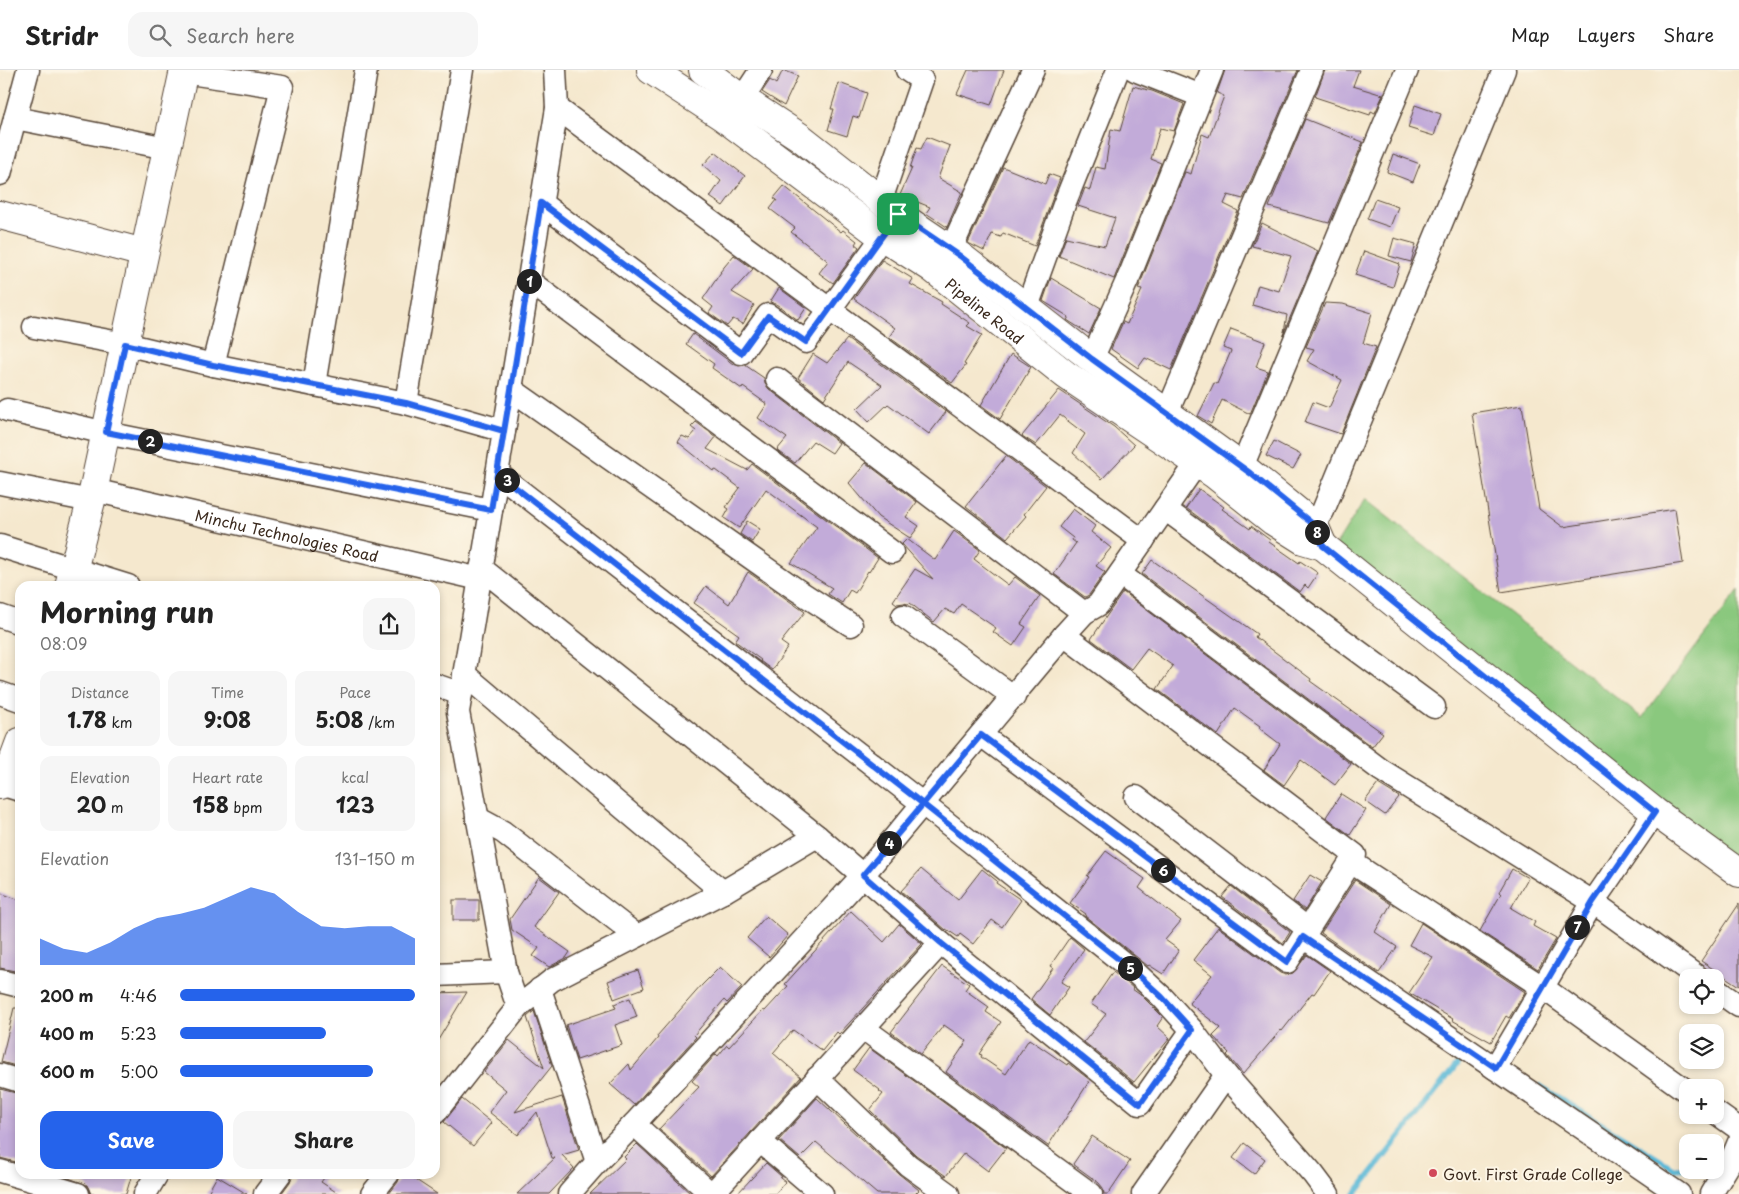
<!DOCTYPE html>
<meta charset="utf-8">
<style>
:root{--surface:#fff;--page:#f6f6f6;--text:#222;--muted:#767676;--line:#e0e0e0;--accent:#2563eb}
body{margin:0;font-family:"Playpen Sans",sans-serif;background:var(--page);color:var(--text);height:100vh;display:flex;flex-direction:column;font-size:19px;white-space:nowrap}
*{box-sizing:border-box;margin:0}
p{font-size:16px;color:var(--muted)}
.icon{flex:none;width:28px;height:28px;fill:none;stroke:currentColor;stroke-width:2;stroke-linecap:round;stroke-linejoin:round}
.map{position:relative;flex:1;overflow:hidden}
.drawer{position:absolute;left:15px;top:511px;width:425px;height:598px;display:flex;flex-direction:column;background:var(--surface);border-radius:15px;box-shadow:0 2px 8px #0003}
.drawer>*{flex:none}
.tools{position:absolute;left:1679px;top:899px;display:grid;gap:10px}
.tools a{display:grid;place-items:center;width:45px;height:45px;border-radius:10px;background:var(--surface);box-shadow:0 2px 8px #0003;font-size:25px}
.pin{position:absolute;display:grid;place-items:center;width:42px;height:42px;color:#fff;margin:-21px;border-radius:10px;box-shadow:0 2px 8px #0006}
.km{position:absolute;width:25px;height:25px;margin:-12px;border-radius:50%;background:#222;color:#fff;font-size:14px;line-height:25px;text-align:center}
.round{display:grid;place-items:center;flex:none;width:52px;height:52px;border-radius:15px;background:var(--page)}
.overview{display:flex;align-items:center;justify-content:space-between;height:85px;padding:0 25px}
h1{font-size:28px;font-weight:700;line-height:38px}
.stats{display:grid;grid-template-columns:repeat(3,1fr);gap:8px;height:85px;padding:5px 25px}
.stats div{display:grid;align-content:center;border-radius:12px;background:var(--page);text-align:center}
.stats b{font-size:21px;font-weight:700}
.stats small{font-size:14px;font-weight:400}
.stats p{font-size:14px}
.chart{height:140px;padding:10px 25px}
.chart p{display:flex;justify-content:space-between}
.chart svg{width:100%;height:90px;margin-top:5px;fill:var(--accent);opacity:.7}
.action{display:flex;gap:10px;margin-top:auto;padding:10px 25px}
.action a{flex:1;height:58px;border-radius:15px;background:var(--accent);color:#fff;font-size:20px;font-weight:700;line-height:58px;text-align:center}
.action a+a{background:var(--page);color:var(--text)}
ul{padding:0 25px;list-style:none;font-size:16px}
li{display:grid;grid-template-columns:80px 60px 1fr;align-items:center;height:38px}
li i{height:12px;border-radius:6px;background:var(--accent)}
header{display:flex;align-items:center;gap:30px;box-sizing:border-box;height:70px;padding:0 25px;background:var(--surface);border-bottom:1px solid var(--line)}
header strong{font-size:24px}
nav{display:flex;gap:28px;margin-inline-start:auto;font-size:18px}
.search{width:350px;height:45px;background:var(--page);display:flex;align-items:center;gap:12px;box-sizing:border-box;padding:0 18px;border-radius:15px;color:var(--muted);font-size:19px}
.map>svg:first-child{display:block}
</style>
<header>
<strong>Stridr</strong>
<div class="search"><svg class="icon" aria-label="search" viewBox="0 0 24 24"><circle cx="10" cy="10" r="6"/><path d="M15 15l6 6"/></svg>Search here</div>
<nav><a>Map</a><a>Layers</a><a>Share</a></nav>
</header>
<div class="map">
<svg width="1739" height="1124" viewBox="0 0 1739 1124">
<rect width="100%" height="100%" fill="#fcf5e5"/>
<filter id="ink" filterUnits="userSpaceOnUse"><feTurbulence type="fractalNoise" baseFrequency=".02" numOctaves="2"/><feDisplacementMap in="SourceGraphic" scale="10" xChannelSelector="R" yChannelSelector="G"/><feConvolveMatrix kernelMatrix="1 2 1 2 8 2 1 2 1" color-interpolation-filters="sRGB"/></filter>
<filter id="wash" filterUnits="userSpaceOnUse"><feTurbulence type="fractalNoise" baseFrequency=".0096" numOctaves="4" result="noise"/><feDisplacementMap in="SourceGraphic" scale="20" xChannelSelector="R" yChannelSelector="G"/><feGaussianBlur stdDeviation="1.12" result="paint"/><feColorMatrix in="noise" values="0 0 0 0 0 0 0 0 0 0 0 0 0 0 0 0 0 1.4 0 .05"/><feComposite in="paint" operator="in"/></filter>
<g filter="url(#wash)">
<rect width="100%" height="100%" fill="#f5e8ce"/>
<path fill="#8ac87e" stroke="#62794e" d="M1365,429L1642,648L1739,520V797L1336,475Z"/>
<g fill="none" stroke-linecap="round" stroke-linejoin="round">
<g stroke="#59b8d7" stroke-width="5.5">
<path d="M1540,1016L1675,1099L1688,1098"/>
<path d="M1355,1124L1465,984"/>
</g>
</g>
<g id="blocks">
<g fill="#c2abd9">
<path d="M783,0L798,6L784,36L762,22L770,10L776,14Z"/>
<path d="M968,0H1004L991,35L957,24Z"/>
<path d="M1225,0H1298L1243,129L1228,125L1224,134L1238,141L1171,300L1145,288L1138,298L1111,279L1123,252L1127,254L1142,220L1138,219L1185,102L1191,104L1202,64L1209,67L1224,26L1217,23Z"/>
<path d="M1325,0H1359L1353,16L1383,25L1375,43L1371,41L1370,45L1315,27Z"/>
<path d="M839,13L867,23L859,48L853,46L847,66L828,60L834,39H831Z"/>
<path d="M1133,16L1152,21L1184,34L1174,61L1160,58L1151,89L1161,93L1114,209L1059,186L1066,167L1105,176L1115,148L1078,136L1085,118L1090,120L1096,97L1105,99L1111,59L1120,61Z"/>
<path d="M1415,35L1441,44L1434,66L1408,58Z"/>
<path d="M1305,49L1363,72L1329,153L1269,137Z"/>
<path d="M927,67L950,76L938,108L962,122L947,157L926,143L930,137L900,125L912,98H910L917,78L921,79Z"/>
<path d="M715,82L745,106L723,136L710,127L721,111L703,95Z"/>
<path d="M1393,84L1420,94L1413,112L1387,102Z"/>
<path d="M1003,97L1045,114L1049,104L1060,108L1035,176L1003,163L1001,167L992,164L984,181L968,173Z"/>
<path d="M784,116L841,162L843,160L857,171L855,174L859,177L833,213L819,203L828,191L791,162L795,158L770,139L777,130L774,128Z"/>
<path d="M1375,129L1398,137L1390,157L1367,149Z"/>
<path d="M1262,153L1318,181L1284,262L1287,245L1252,235L1258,215L1279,221L1291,186L1252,176Z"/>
<path d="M1394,168L1416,174L1411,192L1389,186Z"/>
<path d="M1364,181L1400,194L1393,217L1355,205Z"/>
<path d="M734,185L753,199L732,222L754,235L743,254L733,249L727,256L709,243L713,237L703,229L721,202H720Z"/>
<path d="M882,190L913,209L910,214L942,232L941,234L970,253L967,256L982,265L964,294L966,295L952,313L889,267L895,258L854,229Z"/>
<path d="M1051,208L1101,238L1089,264L1067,250L1069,247L1043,231Z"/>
<path d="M779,218L806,238L798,250L776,234L770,232Z"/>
<path d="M1325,233L1343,234L1372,243L1363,273L1376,277L1341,364L1305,352L1313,332L1329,338L1342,310L1307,291L1314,279L1306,277Z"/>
<path d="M1231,259L1265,272L1256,297L1268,301L1250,344L1222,330L1211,354L1198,346L1214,313L1217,314L1231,281L1223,278Z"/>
<path d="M693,264L733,294L739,296L745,295L764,308L765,314L769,319L839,373L832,383L813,371L795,393L777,380L787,368L758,348L767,334L743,317L742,319L712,298L714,294L686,274Z"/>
<path d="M847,269L946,342L929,364L888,334L869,352L857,339L882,315L848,292L824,329L798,308L813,284L827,293Z"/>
<path d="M1011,284L1031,297L1000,349L981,335Z"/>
<path d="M1059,320L1114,357L1134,375L1102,409L1073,383L1085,364L1060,345L1036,375L1022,366Z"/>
<path d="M1522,335L1539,439L1563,457L1675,439L1683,493L1501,522L1472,343Z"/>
<path d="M696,352L716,367L707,379L747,400L752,394L878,488L869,502L868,501L855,523L850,520L842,533L828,524L832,518L791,493L817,457L766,419L739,458L724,448L729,439L726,437L740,418L716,400L714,401L678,372L682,366L689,369L696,361L691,357Z"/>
<path d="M1274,371L1301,385L1293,399L1266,386Z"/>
<path d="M1006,386L1046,416L1024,444L1026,446L1007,468L966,436Z"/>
<path d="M866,393L917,432L906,447L919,456L910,468L878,447L849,413Z"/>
<path d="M1199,419L1224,437L1222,439L1250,459L1251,456L1270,470L1269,472L1299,493L1300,491L1318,503L1308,518L1305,515L1300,522L1186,438Z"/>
<path d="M1073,439L1095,456L1091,462L1111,478L1096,496L1105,502L1089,525L1085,527L1054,504L1076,473L1072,470L1073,468L1059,457Z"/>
<path d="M747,451L760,459L752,472L740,464Z"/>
<path d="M954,461L980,480L974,489L1008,515L1015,507L1040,526L1021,554L1026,557L1013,576L993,562L996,558L961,534L954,544L945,539L934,552L910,533L908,534L904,533L897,534L893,531L915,499L933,509L902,474L907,469L935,490Z"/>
<path d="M1152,490L1257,564L1255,567L1311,609L1310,611L1383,663L1372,677L1142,504Z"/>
<path d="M748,502L805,542L781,572L788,577L772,600L760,591L761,590L735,571L739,565L694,533L706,516L729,534Z"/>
<path d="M1123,522L1351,694L1335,715L1301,690L1284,715L1264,700L1280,674L1259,658L1260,656L1235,638L1218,665L1157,619L1173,596L1147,578L1131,599L1091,569Z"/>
<path d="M1378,714L1399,727L1385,745L1365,731Z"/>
<path d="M1341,724L1366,740L1350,765L1326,747Z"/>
<path d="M1106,781L1145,809L1139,818L1181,851L1165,870L1179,880L1163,904L1149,895L1148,896L1085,846L1086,844L1070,833L1089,807L1087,806Z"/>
<path d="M921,799L958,830L982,799L997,811L996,813L1021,830L1002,857L992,850L973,874L960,864L958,867L946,859V860L901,821Z"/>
<path d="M1512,799L1528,808L1511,838L1535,852L1533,856L1556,869L1538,899L1480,861L1501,824L1499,822Z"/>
<path d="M1310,805L1322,812L1305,840L1293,831Z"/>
<path d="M539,807L559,822L534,857L570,882L566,888L549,897L533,886L539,878L512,860L510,849Z"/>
<path d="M1355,810L1391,834L1375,862L1397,877L1379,903L1321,863Z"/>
<path d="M1231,816L1290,862L1283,873L1222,827Z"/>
<path d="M0,823L20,830V902L0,898Z"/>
<rect x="453" y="830" width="26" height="20"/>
<path d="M1739,834V916L1701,891Z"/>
<path d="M851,841L884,872L899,854L922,874L839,964L837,962L822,981L793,960L773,983L801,1007L711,1106L659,1059L699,1017L692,1011L716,984L718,986L727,975L729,977L763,940L765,941L788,916L785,914Z"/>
<path d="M766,846L788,865L769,887L747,868Z"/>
<path d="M1421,853L1525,922L1509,948L1506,946L1491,972L1452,950L1453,949L1409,923L1433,887L1409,875Z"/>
<path d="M1218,857L1280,903L1286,905L1293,903L1307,885L1330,901L1314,924L1312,923L1282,961L1281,960L1243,1004L1227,985L1229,983L1213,966L1221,958L1189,933L1212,905L1193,890Z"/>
<path d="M1070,867L1084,879L1061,912L1069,917L1050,945L1031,929L1053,898L1050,896Z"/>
<path d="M942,896L969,914L965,920L989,937L986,942L1001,952L979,984L982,985L981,987L1006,1004L1029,969L1067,995L1068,993L1090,1010L1048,1076L946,1002L967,971L944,955L921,984L891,962Z"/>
<path d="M720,897L742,917L727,933L724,930L694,965L696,967L634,1035L610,1014L629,994L631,1000L658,968L657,966L702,915Z"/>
<path d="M638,900L644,918L614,929L608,911Z"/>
<path d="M1113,902L1127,913L1133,918L1132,919L1142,926L1163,947L1157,956L1170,968L1134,1012L1084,972L1106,944L1091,934Z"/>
<path d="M467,922L435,975V923Z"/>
<path d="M630,928L637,947L615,955L622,975L577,990L566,955L616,938L614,934Z"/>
<path d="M14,938H20V997L1,992Z"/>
<path d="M534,941L552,996L515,1042L562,1027L579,1080L562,1085L574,1098L549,1124H517L555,1088H552L537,1042L518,1065L489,1042L506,1020L484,1002L509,970L544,998L527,947Z"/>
<path d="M869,978L1006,1078L988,1101L964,1083L946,1106L916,1085L870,1040L883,1024L879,1021L880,1020L853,1000Z"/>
<path d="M0,1019L20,1024V1093L0,1088Z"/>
<path d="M817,1028L899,1104L919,1120L915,1124H877L816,1072L800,1088L779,1070Z"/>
<path d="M462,1029L492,1053L473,1076L444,1052Z"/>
<path d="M1092,1066L1130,1091L1108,1124H1104L1103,1118L1099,1113L1073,1094Z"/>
<path d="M1244,1073L1265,1089L1254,1104L1233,1088Z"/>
<path d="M637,1074L691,1124H590L626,1089L624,1087Z"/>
<path d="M766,1093L782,1107L780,1108L785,1112L775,1124H737Z"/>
<path d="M67,1104H132L126,1124H91L87,1115L66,1107Z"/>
<path d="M293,1104H327L321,1112L339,1124H281L290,1112Z"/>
<path d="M401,1104H407L437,1124H389L398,1112Z"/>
<path d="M217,1106L247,1124H207Z"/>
</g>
</g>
</g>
<g filter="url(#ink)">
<use href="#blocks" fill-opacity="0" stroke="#574638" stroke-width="1"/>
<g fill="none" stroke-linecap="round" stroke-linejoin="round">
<g stroke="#574638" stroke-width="25">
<g id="street">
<path d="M555,0L557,38L458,642L506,902L518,937L552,910L723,822L817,766L941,873L1140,1034L1192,960"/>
<path d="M1135,0L1201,26"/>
<path d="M183,2L282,17L213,295"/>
<path d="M742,29L761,0"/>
<path d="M557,38L1143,471"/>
<path d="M15,48L167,78"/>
<path d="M0,104L28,0"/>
<path d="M881,130L922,10L907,0"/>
<path d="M541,133L741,283L768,245L806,272L892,154"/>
<path d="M951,179L1033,0"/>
<path d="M529,211L892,482"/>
<path d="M1027,237L1065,132L1118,0"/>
<path d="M34,257L125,274L213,295L406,333L504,361"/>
<path d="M1092,289L1131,202L1212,0"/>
<path d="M777,309L1084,543"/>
<path d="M314,315L366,0"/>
<path d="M511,319L794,518L851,555"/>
<path d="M406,333L462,0"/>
<path d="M7,340L106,363L491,440"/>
<path d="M1167,343L1312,0"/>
<path d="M1242,397L1407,0"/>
<path d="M497,403L923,734L1136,903L1162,927L1192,960L1226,1005L1313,1104L1328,1124"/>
<path d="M0,413L91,431"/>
<path id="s1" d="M93,420L480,509"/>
<path d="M1165,439L1434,637"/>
<path d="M1304,467L1323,441L1504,0"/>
<path d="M0,476L128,516"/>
<path d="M481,498L817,766"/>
<path d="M1120,504L1381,700L1593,832L1495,998"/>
<path d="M0,546L20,553"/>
<path d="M903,546L1014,627"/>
<path d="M464,604L723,822"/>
<path d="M435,615L461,624"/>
<path d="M0,623L20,630"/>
<path d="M981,665L1287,892L1355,785L1064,565"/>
<path d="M0,714L20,720"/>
<path d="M1136,727L1308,859"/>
<path d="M1655,742L1593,832L1699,908"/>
<path d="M477,748L503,762L637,866"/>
<path d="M1351,792L1542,917L1688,1022"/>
<path d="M1303,867L1679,1124"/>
<path d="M435,905L506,902"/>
<path d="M0,911L20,916"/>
<path d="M540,919L597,1092"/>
<path d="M1715,919L1739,936"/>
<path d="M863,958L1091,1124"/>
<path d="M0,1005L20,1011"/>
<path d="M817,1008L908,1095L948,1124"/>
<path d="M1715,1042L1739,1059"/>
<path d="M435,1043L518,937"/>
<path d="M634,1054L711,1124"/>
<path d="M760,1071L822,1124"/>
<path d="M0,1101L78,1124"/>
<path d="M145,1124L157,1104"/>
<path d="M265,1124L280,1104"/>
<path d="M372,1124L388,1104"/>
<path d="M569,1124L597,1092L634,1054L863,805L1064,565L1084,543L1098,535L1197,393"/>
<path d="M712,1124L941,873"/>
<path d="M1143,1124L1226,1005"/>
<path d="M1711,1124L1731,1091L1739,1072"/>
</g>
</g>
<g stroke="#574638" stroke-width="30">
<g id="secondary">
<path id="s2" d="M651,0L723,47L883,167L932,198L1066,305L1214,404L1273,451L1303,470L1323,476L1655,742L1739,803"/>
<path d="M703,0L742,29L800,67L898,144L960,186L1092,289L1250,403L1314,455L1323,476"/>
<path d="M0,145L144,183"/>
<path d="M69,516L91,431L184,0"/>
<path d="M0,715L14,688L20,672"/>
</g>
</g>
<use href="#street" stroke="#fff" stroke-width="22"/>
<use href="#secondary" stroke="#fff" stroke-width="28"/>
</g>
</g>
<g fill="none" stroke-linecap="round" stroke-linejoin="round" filter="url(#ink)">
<g stroke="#fff" stroke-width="10">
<path id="route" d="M898,144L806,272L768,246L741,283L541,133C525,235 508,338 491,440L106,362L125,274L213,295L406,333L504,361L497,403L923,734L863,805L941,873L1140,1034L1192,960L1162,927L1136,903L923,734L981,665L1287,892L1303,867L1496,998L1593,832L1655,742L1323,476L1314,455L1250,403L1092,289L960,186L898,144"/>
</g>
<use href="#route" stroke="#2563eb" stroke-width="6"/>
</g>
<circle fill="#d1495b" stroke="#fcf5e5" stroke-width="2" cx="1433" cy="1103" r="5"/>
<g text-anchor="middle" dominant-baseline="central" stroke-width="4" stroke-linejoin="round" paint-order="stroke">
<g font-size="15" fill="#3b2a1e" stroke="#fcf5e5">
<text stroke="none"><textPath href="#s2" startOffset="412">Pipeline Road</textPath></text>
<text stroke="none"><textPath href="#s1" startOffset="199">Minchu Technologies Road</textPath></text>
</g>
<g font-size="15" fill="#3b2a1e" stroke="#fcf5e5" text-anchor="start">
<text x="1443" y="1103">Govt. First Grade College</text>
</g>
</g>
</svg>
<div class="tools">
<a><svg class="icon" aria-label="locate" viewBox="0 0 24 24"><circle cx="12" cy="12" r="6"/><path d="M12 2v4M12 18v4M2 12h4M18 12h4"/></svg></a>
<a><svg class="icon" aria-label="layers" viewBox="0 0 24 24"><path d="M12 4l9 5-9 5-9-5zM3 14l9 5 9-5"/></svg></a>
<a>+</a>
<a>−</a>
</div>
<div class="pin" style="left:898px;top:144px;background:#1e9e55"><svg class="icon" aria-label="arrive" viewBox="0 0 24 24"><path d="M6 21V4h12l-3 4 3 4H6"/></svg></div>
<b class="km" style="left:529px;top:211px">1</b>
<b class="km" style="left:150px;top:371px">2</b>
<b class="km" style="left:507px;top:410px">3</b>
<b class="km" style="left:889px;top:773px">4</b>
<b class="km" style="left:1130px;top:898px">5</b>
<b class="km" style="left:1163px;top:800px">6</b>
<b class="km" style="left:1577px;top:857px">7</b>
<b class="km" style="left:1317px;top:462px">8</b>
<section class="drawer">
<div class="overview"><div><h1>Morning run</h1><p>08:09</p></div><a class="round"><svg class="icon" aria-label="share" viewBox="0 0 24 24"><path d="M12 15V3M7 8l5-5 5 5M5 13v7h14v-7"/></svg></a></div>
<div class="stats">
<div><p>Distance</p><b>1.78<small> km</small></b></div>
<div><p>Time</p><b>9:08</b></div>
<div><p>Pace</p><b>5:08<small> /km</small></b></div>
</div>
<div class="stats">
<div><p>Elevation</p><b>20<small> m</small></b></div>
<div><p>Heart rate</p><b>158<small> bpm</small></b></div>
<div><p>kcal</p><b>123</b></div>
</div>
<div class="chart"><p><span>Elevation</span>131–150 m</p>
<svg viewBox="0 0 160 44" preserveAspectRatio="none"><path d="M0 44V31L10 36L20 38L30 33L40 26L50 21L60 19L70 16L80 11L90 6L100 9L110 18L120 25L130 26L140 25L150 25L160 31V44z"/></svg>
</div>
<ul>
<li><b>200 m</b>4:46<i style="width:100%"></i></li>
<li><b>400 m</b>5:23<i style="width:62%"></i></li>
<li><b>600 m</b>5:00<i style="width:82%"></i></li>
</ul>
<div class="action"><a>Save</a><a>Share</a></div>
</section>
</div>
